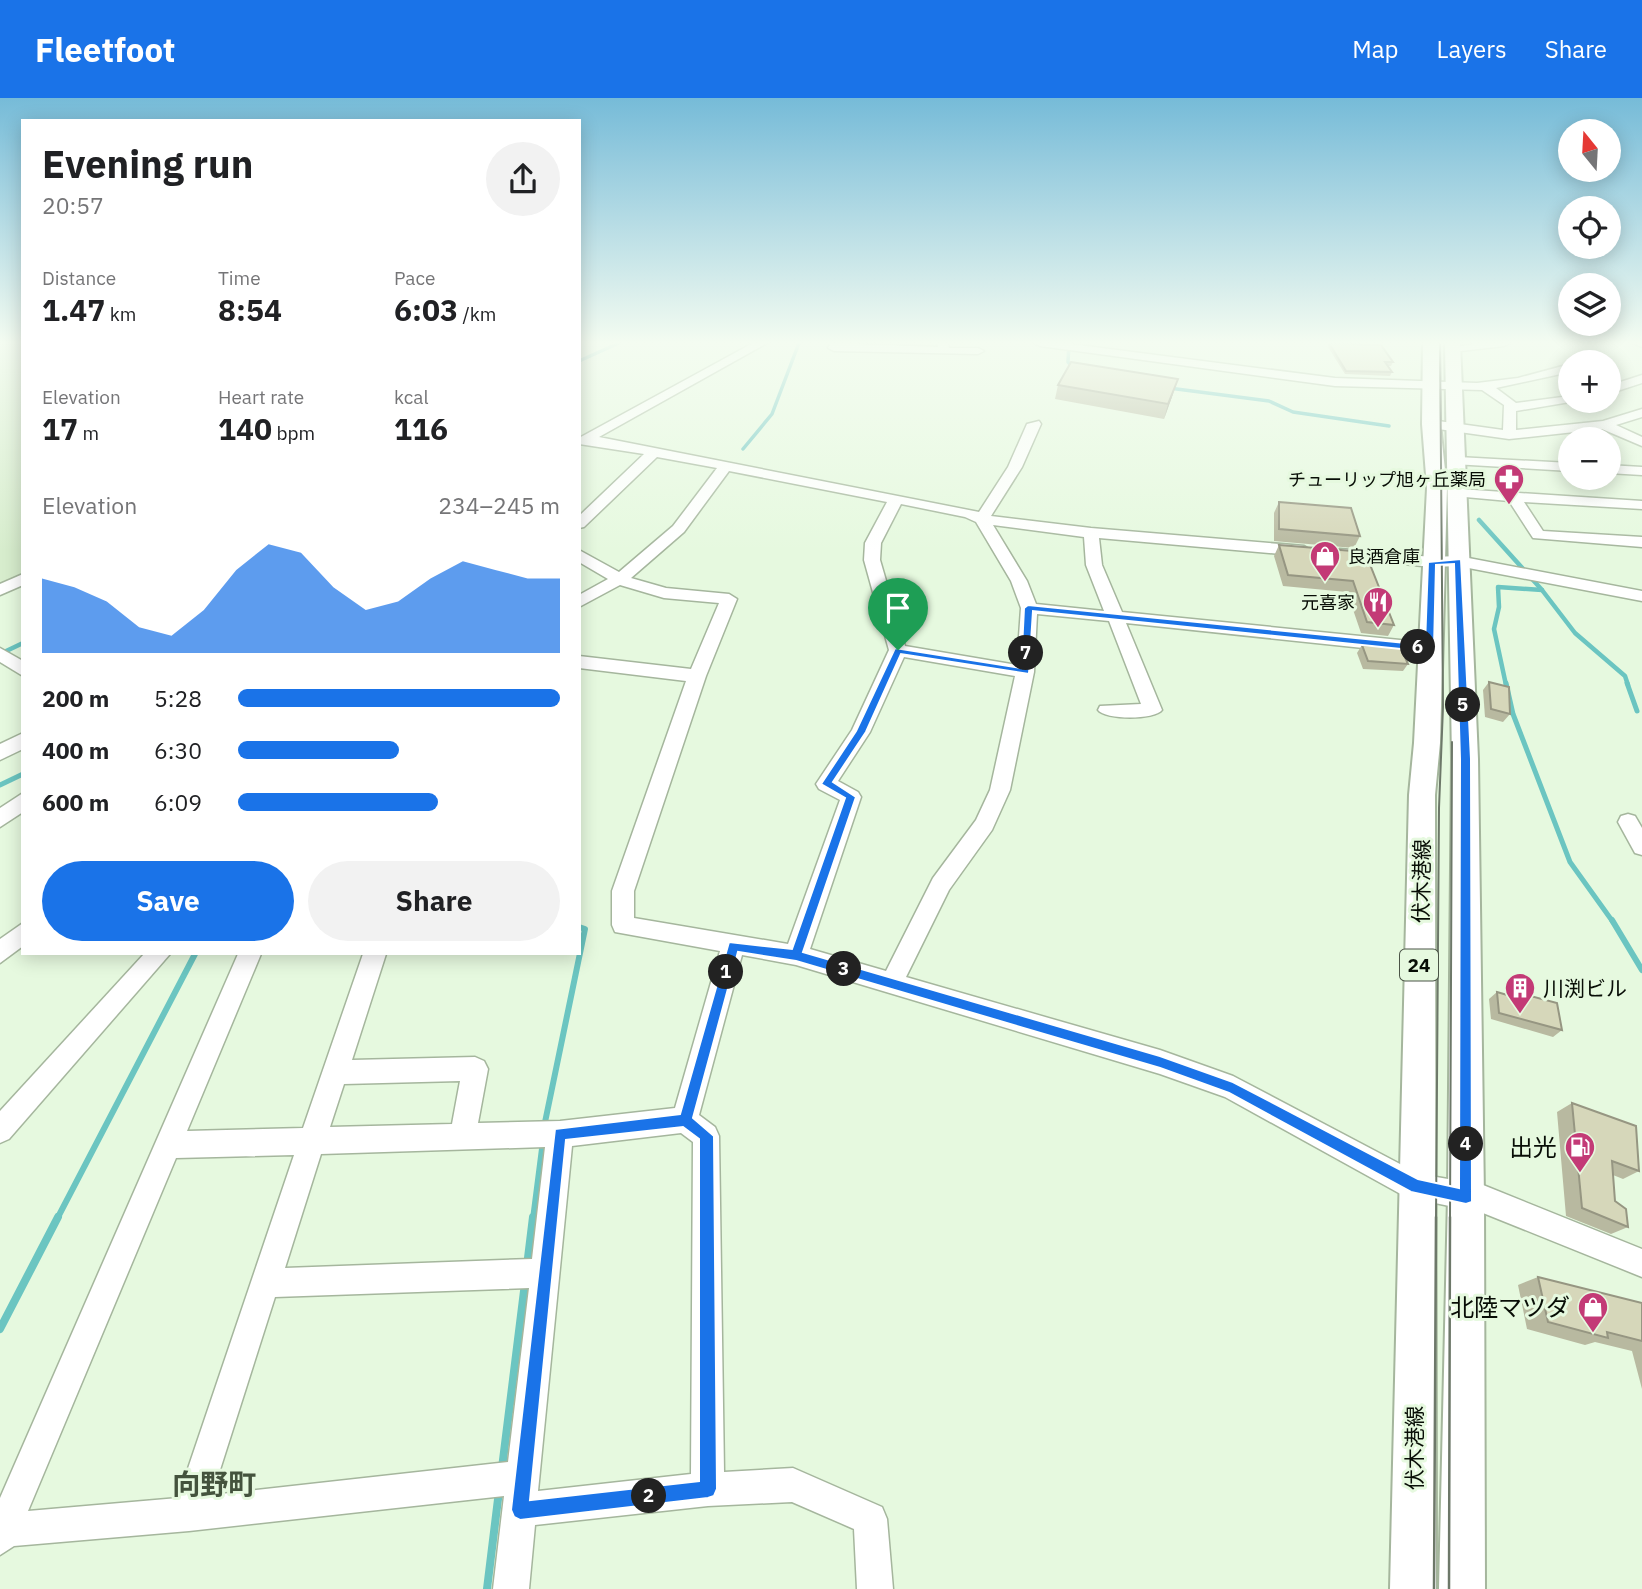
<!DOCTYPE html>
<meta charset="utf-8">
<style>
:root{--surface:#fff;--page:#f2f2f2;--text:#202124;--muted:#757577;--accent:#1a73e8}
body{margin:0;font-family:"IBM Plex Sans","Noto Sans JP",sans-serif;background:var(--page);color:var(--text);height:100vh;display:flex;flex-direction:column;font-size:26px;white-space:nowrap}
*{box-sizing:border-box;margin:0}
p{font-size:23px;color:var(--muted)}
.icon{flex:none;width:38px;height:38px;fill:none;stroke:currentColor;stroke-width:2;stroke-linecap:round;stroke-linejoin:round}
.map{position:relative;flex:1;overflow:hidden}
.drawer{position:absolute;left:21px;top:21px;width:560px;height:836px;display:flex;flex-direction:column;background:var(--surface);border-radius:0px;box-shadow:0 4px 18px #0003}
.drawer>*{flex:none}
.needle{width:46px;rotate:342deg}
.fabs{position:absolute;left:1558px;top:21px;display:grid;gap:14px}
.fabs a{display:grid;place-items:center;width:63px;height:63px;border-radius:50%;background:var(--surface);box-shadow:0 4px 18px #0003;font-size:35px}
.pin{position:absolute;display:grid;place-items:center;width:60px;height:60px;color:#fff;margin:-72px -30px;border-radius:50% 50% 50% 0;rotate:-45deg;box-shadow:0 0 7px #0007}
.pin .icon{rotate:45deg}
.km{position:absolute;width:35px;height:35px;margin:-18px;border-radius:50%;background:#222;color:#fff;font-size:19px;line-height:35px;text-align:center}
.round{display:grid;place-items:center;flex:none;width:74px;height:74px;border-radius:37px;background:var(--page)}
.headline{display:flex;align-items:center;justify-content:space-between;height:119px;padding:0 21px}
h1{font-size:38px;font-weight:700;line-height:52px}
.figures{display:grid;grid-template-columns:repeat(3,1fr);gap:10px;height:119px;padding:7px 21px}
.figures div{display:grid;align-content:center}
.figures b{font-size:30px;font-weight:700}
.figures small{font-size:19px;font-weight:400}
.figures p{font-size:19px}
.chart{height:196px;padding:14px 21px}
.chart p{display:flex;justify-content:space-between}
.chart svg{width:100%;height:126px;margin-top:7px;fill:var(--accent);opacity:.7}
.primary-button{display:flex;gap:14px;margin-top:auto;padding:14px 21px}
.primary-button a{flex:1;height:80px;border-radius:42px;background:var(--accent);color:#fff;font-size:28px;font-weight:700;line-height:80px;text-align:center}
.primary-button a+a{background:var(--page);color:var(--text)}
ul{padding:0 21px;list-style:none;font-size:23px}
li{display:grid;grid-template-columns:112px 84px 1fr;align-items:center;height:52px}
li i{height:18px;border-radius:9px;background:var(--accent)}
header{display:flex;align-items:center;gap:42px;box-sizing:border-box;height:98px;padding:0 35px;background:var(--accent);color:#fff}
header strong{font-size:33px}
nav{display:flex;gap:38px;margin-inline-start:auto;font-size:24px}
.map>svg:first-child{display:block}
</style>
<header>
<strong>Fleetfoot</strong>
<nav><a>Map</a><a>Layers</a><a>Share</a></nav>
</header>
<div class="map">
<svg width="1642" height="1491" viewBox="0 0 1642 1491">
<rect width="100%" height="100%" fill="#e6f9df"/>
<path fill="#d7edcd" d="M0,245H23V476L0,487Z"/>
<g fill="none" stroke-linecap="round" stroke-linejoin="round">
<g stroke="#6bc5c1" stroke-width="3.5">
<path d="M1069,245L1068,264L1074,270"/>
<path d="M579,263L619,245"/>
<path d="M1169,290L1269,303L1293,314L1389,328"/>
<path d="M743,351L772,316L799,245"/>
</g>
<g stroke="#6bc5c1" stroke-width="4.5">
<path d="M1479,422L1542,492L1575,535L1625,578L1628,587"/>
<path d="M0,556L23,545"/>
<path d="M1506,587L1494,531L1499,509L1498,489L1542,492"/>
</g>
<g stroke="#6bc5c1" stroke-width="5">
<path d="M1506,585L1513,616L1570,764L1613,824"/>
<path d="M1627,585L1637,613"/>
<path d="M0,687L23,676"/>
</g>
<g stroke="#6bc5c1" stroke-width="6">
<path d="M1612,822L1642,872"/>
<path d="M544,1029L585,831L579,829"/>
<path d="M57,1121L195,856"/>
<path d="M533,1121L543,1043"/>
</g>
<g stroke="#6bc5c1" stroke-width="8">
<path d="M527,1168L533,1119"/>
<path d="M0,1231L58,1119"/>
<path d="M502,1370L525,1185"/>
<path d="M487,1491L499,1393"/>
</g>
<g stroke="#a5b69d" stroke-width="3">
<g id="minor">
<path d="M753,245H767L599,339L979,414L1008,369L1027,326L1039,323L1041,326L1022,369L991,418L1091,430L1304,448L1312,453L1304,458L1099,440L1102,467L1122,514L1430,545L1439,551L1430,557L1126,525L1162,612C1155,622 1105,622 1098,612L1100,608L1141,606L1109,523L1037,516L1034,574L1010,692L992,732L949,792L906,879L1160,952L1233,978L1419,1076L1483,1087L1642,1151V1179L1483,1115L1406,1099L1225,999L1160,976L796,867L742,857L699,1017L715,1029L719,1038L724,1374L793,1370L882,1409L887,1421L893,1491H857L854,1431L792,1404L708,1408L535,1427L529,1491H493L504,1398L189,1433L14,1448L0,1457V1400L238,856H261L187,1033L303,1030L363,856H386L352,962L475,959L484,963L488,971L478,1025L560,1023L675,1010L720,853L615,834L612,827V793L686,583L579,570V558L691,571L719,505L664,500L620,487L579,509V497L608,481L579,464V452L619,474L673,428L717,370L657,359L584,429L579,430V418L644,356L579,346V340ZM729,373L887,404L865,445L864,462L889,552L852,632L816,686L819,691L840,702L788,846L634,820V793L706,578L737,501L729,496L666,490L631,480L684,434ZM901,406L965,419L976,424L1011,483L1021,510L1017,567L905,548L880,462L881,445ZM993,427L1084,439L1086,467L1104,513L1036,506L1027,483ZM904,559L1015,578L990,692L976,722L933,780L886,873L810,851L861,699L858,694L838,683L870,634ZM460,983L452,1026L330,1029L344,986ZM681,1035L693,1044L691,1376L538,1393L572,1048ZM545,1049L532,1161L285,1170L321,1056ZM294,1057L178,1400L28,1413L176,1060ZM529,1190L508,1364L212,1397L275,1199Z"/>
<path d="M831,245L938,249V245H948L949,250H978L984,253L978,256L834,253L828,250Z"/>
<path d="M1034,245H1063L1335,280L1477,285L1518,280L1570,266V274L1496,290L1516,305L1570,298V303H1576L1516,313V332L1603,323L1642,311V319L1616,327L1642,339V348L1602,331L1509,341L1431,330L1424,326L1431,322L1503,332L1504,307L1482,292L1335,288L1040,248Z"/>
<path d="M1478,245H1510L1504,248L1452,254L1446,251Z"/>
<path d="M1633,245H1642V249Z"/>
<path d="M1642,277V285L1608,296V288Z"/>
<path d="M1458,359L1570,365V373L1453,366L1451,363Z"/>
<path d="M1608,367L1642,369V377L1608,375Z"/>
<path d="M1459,391L1642,403V411L1524,404L1543,433L1642,439V449L1533,440L1509,403L1454,398V392Z"/>
<path d="M1340,451L1432,459L1458,458L1642,493V503L1458,468L1432,469L1335,459V453Z"/>
<path d="M23,476V487L0,497V486Z"/>
<path d="M0,550L23,563V578L0,564Z"/>
<path d="M23,635V651L0,662V646Z"/>
<path d="M23,695V714L0,729V710Z"/>
<path d="M1628,716L1635,718L1642,730V757L1635,755L1618,724L1621,718Z"/>
<path d="M23,825V848L0,865V841Z"/>
<path d="M144,856H170L9,1041L0,1045V1013Z"/>
</g>
</g>
<g stroke="#a5b69d" stroke-width="4">
<g id="major">
<path d="M1423,245H1439L1440,326L1447,390L1440,645L1435,697L1436,1491H1390L1409,697L1414,645L1427,390L1422,326Z"/>
<path d="M1445,245H1460L1478,661L1484,1099L1485,1491H1439L1448,1099L1452,661Z"/>
</g>
</g>
<use href="#minor" fill="#fff" fill-rule="evenodd"/>
<use href="#major" fill="#fff" fill-rule="evenodd"/>
<g stroke="#6d7869" stroke-width="2">
<path d="M1436,1121L1439,710L1443,609L1440,245"/>
<path d="M1450,1121L1452,644"/>
</g>
<g stroke="#6d7869" stroke-width="2.5">
<path d="M1434,1491L1436,1119"/>
<path d="M1449,1491L1450,1119"/>
</g>
</g>
<g fill="#b8b9a0">
<path d="M1329,245L1393,264L1391,268H1387L1392,274L1390,278L1345,276L1328,249Z"/>
<path d="M1058,287L1173,296L1164,321L1055,301Z"/>
<path d="M1279,404L1360,438L1354,450L1274,443V415Z"/>
<path d="M1279,447L1365,454L1394,527L1388,538L1361,535L1347,494L1283,488L1274,458Z"/>
<path d="M1362,547L1408,566L1403,573L1363,571L1357,555Z"/>
<path d="M1489,584L1510,616L1503,624L1485,619L1483,592Z"/>
<path d="M1497,894L1521,901L1527,897L1562,932L1553,939L1491,921L1489,901Z"/>
<path d="M1572,1005L1639,1073L1623,1081L1613,1077L1615,1103L1628,1129L1611,1136L1566,1118L1557,1014Z"/>
<path d="M1538,1179L1642,1205V1291L1632,1253L1595,1244L1585,1247L1527,1231L1518,1187Z"/>
</g>
<path fill="#969682" d="M1178,281L1173,296L1164,321L1168,306Z"/>
<g fill="#d6d7ba" stroke="#969682" stroke-width="2">
<path d="M1329,245L1381,247L1393,264H1385L1392,274L1346,273Z"/>
<path d="M1071,264L1178,281L1168,306L1058,287Z"/>
<path d="M1279,404L1351,410L1360,438L1279,431Z"/>
<path d="M1279,447L1365,454L1394,527L1367,524L1353,483L1288,477Z"/>
<path d="M1362,547L1400,548L1408,566L1368,563Z"/>
<path d="M1489,584L1509,589L1510,616L1491,611Z"/>
<path d="M1497,894L1528,903L1527,897L1557,905L1562,932L1499,915Z"/>
<path d="M1572,1005L1636,1028L1639,1073L1612,1063L1615,1103L1626,1111L1628,1129L1582,1110Z"/>
<path d="M1538,1179L1642,1205V1243L1607,1234L1608,1240L1548,1224Z"/>
</g>
<linearGradient id="sky" x2="0" y2="1"><stop stop-color="#76bbd8"/><stop offset="0.54" stop-color="#f4fcf1"/><stop offset="1" stop-color="#f4fcf1" stop-opacity="0"/></linearGradient>
<rect width="1642" height="453" fill="url(#sky)"/>
<path fill="#1a73e8" stroke="#fff" stroke-width="2" fill-rule="evenodd" d="M1461,461L1471,661L1472,1104L1466,1106L1411,1094L1229,995L1160,970L796,863L738,854L693,1020L714,1038L717,1391L714,1398L708,1400L520,1422L514,1419L511,1412L555,1031L680,1016L729,844L792,851L845,700L821,686L856,633L895,550L1021,570L1024,510L1028,507L1425,547L1428,464ZM1454,466L1460,661L1459,1090L1418,1081L1233,984L1160,958L803,854L856,699L833,684L866,634L901,556L1029,576L1033,513L1430,554L1434,551L1436,467ZM683,1029L699,1041V1383L530,1402L566,1042Z"/>
<defs>
<g id="pharmacy-pin" transform="scale(1.575)"><path d="M0 17L-7.5 6A9.5 9.5 0 1 1 7.5 6Z" fill="#c33a76" stroke="#e6f9df"/><path d="M-2-6h4v4h4v4h-4v4h-4v-4h-4v-4h4Z" fill="#fff"/></g>
<g id="shop-pin" transform="scale(1.575)"><path d="M0 17L-7.5 6A9.5 9.5 0 1 1 7.5 6Z" fill="#c33a76" stroke="#e6f9df"/><path d="M-5-2.5h2.3a2.7 3.5 0 0 1 5.4 0H5L5.5 6h-11ZM-1.5-2.5h3a1.5 2.3 0 0 0-3 0Z" fill="#fff"/></g>
<g id="restaurant-pin" transform="scale(1.575)"><path d="M0 17L-7.5 6A9.5 9.5 0 1 1 7.5 6Z" fill="#c33a76" stroke="#e6f9df"/><path d="M-5-6h1v4h1v-4h1v4h1v-4h1v5L-1.5 .5V6h-2V.5L-5-1ZM5-6V6H3V1.5H1.5Q1.5-4 5-6Z" fill="#fff"/></g>
<g id="building-pin" transform="scale(1.575)"><path d="M0 17L-7.5 6A9.5 9.5 0 1 1 7.5 6Z" fill="#c33a76" stroke="#e6f9df"/><path d="M-4-6H4V6H1V3H-1V6H-4ZM-2.5-4.3h1.7v1.8h-1.7ZM.8-4.3h1.7v1.8H.8ZM-2.5-1h1.7V.8h-1.7ZM.8-1h1.7V.8H.8Z" fill="#fff"/></g>
<g id="fuel-pin" transform="scale(1.575)"><path d="M0 17L-7.5 6A9.5 9.5 0 1 1 7.5 6Z" fill="#c33a76" stroke="#e6f9df"/><path d="M-5.5-6h7V0h2V4h1.3V-2.5L3-4.5l.8-.8L6-3V5H2.5V1h-1V6h-7ZM-4.2-4.7v3.2H.2V-4.7Z" fill="#fff"/></g>
</defs>
<g fill-rule="evenodd">
<use href="#pharmacy-pin" x="1509" y="381"/>
<use href="#shop-pin" x="1325" y="458"/>
<use href="#restaurant-pin" x="1378" y="504"/>
<use href="#building-pin" x="1520" y="890"/>
<use href="#fuel-pin" x="1580" y="1049"/>
<use href="#shop-pin" x="1593" y="1209"/>
</g>
<g text-anchor="middle" dominant-baseline="central" stroke-width="6" stroke-linejoin="round" paint-order="stroke">
<g font-size="18" fill="#080d06" stroke="#e6f9df" text-anchor="end">
<text x="1486" y="381">チューリップ旭ヶ丘薬局</text>
<text x="1348" y="458" text-anchor="start">良酒倉庫</text>
<text x="1355" y="504">元喜家</text>
</g>
<rect fill="#e6f9df" stroke="#4b5447" stroke-width="2" x="1400" y="851.5" width="38" height="31" rx="5"/>
<g font-size="19" font-weight="bold" fill="#080d06">
<text x="1419" y="867">24</text>
</g>
<g font-size="21" fill="#080d06" stroke="#e6f9df">
<text transform="translate(1421 783) rotate(-89)">伏木港線</text>
<text transform="translate(1414 1350) rotate(-90)">伏木港線</text>
</g>
<g font-size="21" fill="#080d06" stroke="#e6f9df" text-anchor="start">
<text x="1543" y="890">川渕ビル</text>
</g>
<g font-size="24" fill="#080d06" stroke="#e6f9df" text-anchor="end">
<text x="1557" y="1049">出光</text>
<text x="1570" y="1209">北陸マツダ</text>
</g>
<g font-size="28" font-weight="bold" fill="#44533d" stroke="#e6f9df">
<text x="214" y="1385">向野町</text>
</g>
</g>
</svg>
<div class="fabs">
<a><svg class="needle" viewBox="-14 -14 28 28"><path d="M0-13l5 13h-10z" fill="#e53935"/><path d="M0 13l5-13h-10z" fill="#757577"/></svg></a>
<a><svg class="icon" aria-label="locate" viewBox="0 0 24 24"><circle cx="12" cy="12" r="6"/><path d="M12 2v4M12 18v4M2 12h4M18 12h4"/></svg></a>
<a><svg class="icon" aria-label="layers" viewBox="0 0 24 24"><path d="M12 4l9 5-9 5-9-5zM3 14l9 5 9-5"/></svg></a>
<a>+</a>
<a>−</a>
</div>
<div class="pin" style="left:898px;top:552px;background:#1e9e55"><svg class="icon" aria-label="arrive" viewBox="0 0 24 24"><path d="M6 21V4h12l-3 4 3 4H6"/></svg></div>
<b class="km" style="left:726px;top:874px">1</b>
<b class="km" style="left:649px;top:1398px">2</b>
<b class="km" style="left:844px;top:871px">3</b>
<b class="km" style="left:1466px;top:1046px">4</b>
<b class="km" style="left:1463px;top:607px">5</b>
<b class="km" style="left:1418px;top:549px">6</b>
<b class="km" style="left:1026px;top:555px">7</b>
<section class="drawer">
<div class="headline"><div><h1>Evening run</h1><p>20:57</p></div><a class="round"><svg class="icon" aria-label="share" viewBox="0 0 24 24"><path d="M12 15V3M7 8l5-5 5 5M5 13v7h14v-7"/></svg></a></div>
<div class="figures">
<div><p>Distance</p><b>1.47<small> km</small></b></div>
<div><p>Time</p><b>8:54</b></div>
<div><p>Pace</p><b>6:03<small> /km</small></b></div>
</div>
<div class="figures">
<div><p>Elevation</p><b>17<small> m</small></b></div>
<div><p>Heart rate</p><b>140<small> bpm</small></b></div>
<div><p>kcal</p><b>116</b></div>
</div>
<div class="chart"><p><span>Elevation</span>234–245 m</p>
<svg viewBox="0 0 160 44" preserveAspectRatio="none"><path d="M0 44V18L10 21L20 26L30 35L40 38L50 29L60 15L70 6L80 9L90 21L100 29L110 26L120 18L130 12L140 15L150 18L160 18V44z"/></svg>
</div>
<ul>
<li><b>200 m</b>5:28<i style="width:100%"></i></li>
<li><b>400 m</b>6:30<i style="width:50%"></i></li>
<li><b>600 m</b>6:09<i style="width:62%"></i></li>
</ul>
<div class="primary-button"><a>Save</a><a>Share</a></div>
</section>
</div>
